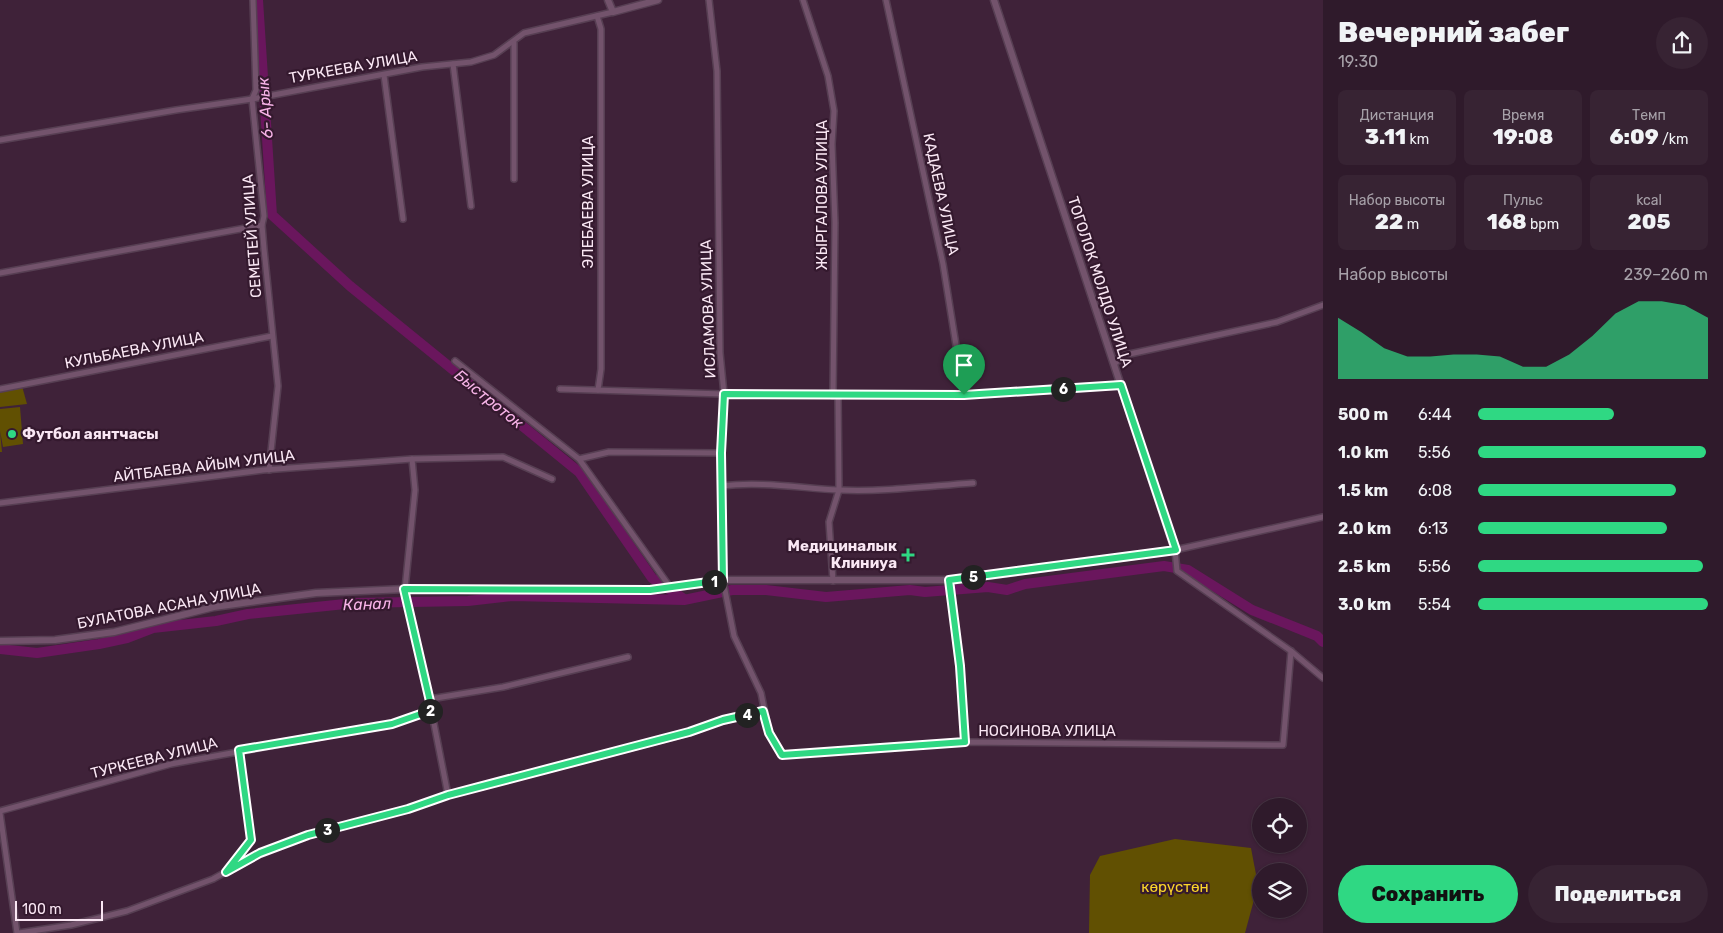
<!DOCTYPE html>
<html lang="ru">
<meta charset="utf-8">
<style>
:root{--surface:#2f1a2b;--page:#372333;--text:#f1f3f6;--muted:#a7a1a9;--line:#4a3847;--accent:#2fd883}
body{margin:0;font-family:Rubik,sans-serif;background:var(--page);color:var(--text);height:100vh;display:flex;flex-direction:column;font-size:19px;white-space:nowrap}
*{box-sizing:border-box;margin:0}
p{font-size:16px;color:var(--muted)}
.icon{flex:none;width:28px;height:28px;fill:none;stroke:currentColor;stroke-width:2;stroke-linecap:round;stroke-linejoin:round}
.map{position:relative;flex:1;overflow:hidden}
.panel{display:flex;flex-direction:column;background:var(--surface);width:400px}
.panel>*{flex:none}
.controls{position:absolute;left:1252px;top:798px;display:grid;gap:10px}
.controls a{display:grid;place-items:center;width:55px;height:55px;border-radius:50%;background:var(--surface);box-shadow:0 1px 4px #0004,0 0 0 1px var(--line);font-size:25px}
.scale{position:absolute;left:15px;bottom:12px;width:88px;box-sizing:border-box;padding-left:5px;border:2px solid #fae7f4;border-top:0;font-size:14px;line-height:18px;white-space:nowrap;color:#fae7f4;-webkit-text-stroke:4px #34192e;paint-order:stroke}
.pin{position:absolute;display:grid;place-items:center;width:42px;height:42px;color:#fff;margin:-51px -21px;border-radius:50% 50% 50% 0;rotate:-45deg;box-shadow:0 0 5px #0007}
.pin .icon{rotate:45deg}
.km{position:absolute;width:25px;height:25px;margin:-12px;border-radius:50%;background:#222;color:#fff;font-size:14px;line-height:25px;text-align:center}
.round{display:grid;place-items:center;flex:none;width:52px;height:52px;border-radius:26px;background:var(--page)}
.head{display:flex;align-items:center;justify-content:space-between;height:85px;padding:0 15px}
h1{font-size:28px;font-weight:800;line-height:38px}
.stats{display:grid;grid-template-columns:repeat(3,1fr);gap:8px;height:85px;padding:5px 15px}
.stats div{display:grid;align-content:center;border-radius:8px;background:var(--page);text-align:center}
.stats b{font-size:21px;font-weight:800}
.stats small{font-size:14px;font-weight:400}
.stats p{font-size:14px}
.chart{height:140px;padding:10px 15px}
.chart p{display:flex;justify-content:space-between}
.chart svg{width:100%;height:90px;margin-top:5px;fill:var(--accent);opacity:.7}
.primary-button{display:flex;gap:10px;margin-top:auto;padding:10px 15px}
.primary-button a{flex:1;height:58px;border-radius:30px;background:var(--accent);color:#111;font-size:20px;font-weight:800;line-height:58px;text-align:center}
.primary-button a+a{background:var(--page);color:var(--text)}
ul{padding:0 15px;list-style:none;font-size:16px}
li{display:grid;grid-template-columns:80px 60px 1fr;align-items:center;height:38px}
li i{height:12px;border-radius:6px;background:var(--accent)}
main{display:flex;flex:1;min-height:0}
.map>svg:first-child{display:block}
</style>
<main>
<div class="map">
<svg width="1323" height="933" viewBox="0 0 1323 933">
<rect width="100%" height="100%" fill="#3f2239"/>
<g fill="#615002">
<path d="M22,386L27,404L0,407V390Z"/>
<path d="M20,407L23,444L3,447L0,431L2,452H0V409Z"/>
<path d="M1175,839L1251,848L1258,885L1245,933H1089L1090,875L1100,856Z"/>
</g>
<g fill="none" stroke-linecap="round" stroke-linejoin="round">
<g stroke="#6a165d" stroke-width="10">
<path d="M258,0L272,215L350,286L579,472L652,578L684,599"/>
<path d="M0,649L37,653L99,644L127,638L153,628L216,621L248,614L355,603L468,601L513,596L684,600L732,590H766L826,597L910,590L925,592L988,587L1007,590L1025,584L1164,566L1188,570L1252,610L1317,636L1323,642"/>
</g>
<g stroke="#573f53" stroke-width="8">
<g id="minor">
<path d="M253,0L256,90L252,99L264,216L262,225L264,249L278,386L269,470"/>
<path d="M709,0L717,71L720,353L724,394L721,453L723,580L734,636L761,693L769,733L781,755L961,742L1283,745L1291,651"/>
<path d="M803,0L828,76L834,111L832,144L835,223L833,396"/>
<path d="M886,0L943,264L964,395"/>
<path d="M597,16L601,29V369L598,390"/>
<path d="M453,64L471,206"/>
<path d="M384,75L403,219"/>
<path d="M0,140L176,110L252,99L422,67L471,62L494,55L524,33L613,12"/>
<path d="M514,179V43"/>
<path d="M0,273L262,225"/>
<path d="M455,361L579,459L670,587"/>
<path d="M1114,364L1125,355L1277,322L1323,305"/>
<path d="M0,389L272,336"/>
<path d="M560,389L724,394L964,395L1121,385"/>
<path d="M412,459L415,490L405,589L427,688L448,795"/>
<path d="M579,459L609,452L721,453"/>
<path d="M721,486C761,481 800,488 839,490C884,492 929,486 973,483"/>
<path d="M0,503L263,470L412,459L503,457L552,479"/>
<path d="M1323,517L1175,550L1177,571L1291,651L1323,678"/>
<path d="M949,580L959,666L965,743"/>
<path d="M833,581L829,522L839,490L838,396"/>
<path d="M430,699L503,687L628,657"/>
<path d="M0,811L171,764L392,724L432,710"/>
<path d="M0,813L17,933"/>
<path d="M228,870L251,840L239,750"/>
<path d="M19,933L71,925L127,911L213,879L260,853L309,835L408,809L448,795L689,733L723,720L763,711"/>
</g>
</g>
<g stroke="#573f53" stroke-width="9">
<g id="tertiary">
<path d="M608,0L613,12L658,0"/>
<path d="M0,641L55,640L114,632L214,607L316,593L405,589L650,590L723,580H957L1175,550L994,0"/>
</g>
</g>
<use href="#minor" stroke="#73536c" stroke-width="5"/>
<use href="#tertiary" stroke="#73536c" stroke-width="6"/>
</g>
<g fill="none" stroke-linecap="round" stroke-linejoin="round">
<g stroke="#fff" stroke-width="10">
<path id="route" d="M1121,385L1176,550L949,580L960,666L965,742L782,755L769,733L763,711L723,720L689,732L448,795L408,809L308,835L260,853L226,872L251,840L239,750L392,724L432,710L404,589L650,590L723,580L721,453L724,394L964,395Z"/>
</g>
<use href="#route" stroke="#2fd883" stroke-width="6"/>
</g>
<g fill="#2fd883" stroke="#34192e" stroke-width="2">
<circle cx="12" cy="434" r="5"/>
<path d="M905.5 547.5h5v5h5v5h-5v5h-5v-5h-5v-5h5z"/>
</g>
<g text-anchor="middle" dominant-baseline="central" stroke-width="4.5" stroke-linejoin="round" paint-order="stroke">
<g font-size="15" fill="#fae7f4" stroke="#34192e">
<text transform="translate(353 67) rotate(-10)">ТУРКЕЕВА УЛИЦА</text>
<text transform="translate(941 194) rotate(78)">КАДАЕВА УЛИЦА</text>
<text transform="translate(822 195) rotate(-90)">ЖЫРГАЛОВА УЛИЦА</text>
<text transform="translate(588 202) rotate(-90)">ЭЛЕБАЕВА УЛИЦА</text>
<text transform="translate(252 236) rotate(-94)">СЕМЕТЕЙ УЛИЦА</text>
<text transform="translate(1100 282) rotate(72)">ТОГОЛОК МОЛДО УЛИЦА</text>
<text transform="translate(708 309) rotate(-92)">ИСЛАМОВА УЛИЦА</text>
<text transform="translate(134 350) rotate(-11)">КУЛЬБАЕВА УЛИЦА</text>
<text transform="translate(204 466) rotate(-7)">АЙТБАЕВА АЙЫМ УЛИЦА</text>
<text transform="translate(169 606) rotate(-11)">БУЛАТОВА АСАНА УЛИЦА</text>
<text x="1047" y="731">НОСИНОВА УЛИЦА</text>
<text transform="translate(154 758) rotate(-14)">ТУРКЕЕВА УЛИЦА</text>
</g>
<g font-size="15" font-weight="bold" fill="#fae7f4" stroke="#34192e" text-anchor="start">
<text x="22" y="434">Футбол аянтчасы</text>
<text x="897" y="546" text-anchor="end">Медициналык<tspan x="897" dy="17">Клиниуа</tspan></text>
</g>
<g font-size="15" fill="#fbd52a" stroke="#34192e">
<text x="1175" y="887">көрүстөн</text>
</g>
<g font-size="16" font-style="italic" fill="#f7b3e7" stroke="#34192e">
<text transform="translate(265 108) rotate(-94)">6- Арык</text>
<text transform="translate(489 399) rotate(39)">Быстроток</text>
<text transform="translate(367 604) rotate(-2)">Канал</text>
</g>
</g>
</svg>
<div class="controls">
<a><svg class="icon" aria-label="locate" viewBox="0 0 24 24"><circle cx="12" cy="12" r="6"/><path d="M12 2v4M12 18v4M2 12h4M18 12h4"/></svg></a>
<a><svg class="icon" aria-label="layers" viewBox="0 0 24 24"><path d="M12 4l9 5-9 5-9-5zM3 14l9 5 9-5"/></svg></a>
</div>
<div class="scale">100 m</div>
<div class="pin" style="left:964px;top:395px;background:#1e9e55"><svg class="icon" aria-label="arrive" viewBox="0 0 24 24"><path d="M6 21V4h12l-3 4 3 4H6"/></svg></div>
<b class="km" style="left:714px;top:582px">1</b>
<b class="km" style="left:430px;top:711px">2</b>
<b class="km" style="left:327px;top:830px">3</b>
<b class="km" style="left:747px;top:715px">4</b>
<b class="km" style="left:973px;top:577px">5</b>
<b class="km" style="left:1063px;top:389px">6</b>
</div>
<section class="panel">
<div class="head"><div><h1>Вечерний забег</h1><p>19:30</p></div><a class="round"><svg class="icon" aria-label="share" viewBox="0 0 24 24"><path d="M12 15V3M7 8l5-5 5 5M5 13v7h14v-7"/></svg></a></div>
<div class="stats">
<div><p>Дистанция</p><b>3.11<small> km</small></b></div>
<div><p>Время</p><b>19:08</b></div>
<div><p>Темп</p><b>6:09<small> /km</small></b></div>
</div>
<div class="stats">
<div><p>Набор высоты</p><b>22<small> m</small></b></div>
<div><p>Пульс</p><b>168<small> bpm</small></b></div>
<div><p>kcal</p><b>205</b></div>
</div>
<div class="chart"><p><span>Набор высоты</span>239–260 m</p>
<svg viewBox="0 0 160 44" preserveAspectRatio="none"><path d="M0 44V14L10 21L20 29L30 33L40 33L50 32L60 32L70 33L80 38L90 38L100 32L110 23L120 12L130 6L140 6L150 8L160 14V44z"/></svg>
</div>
<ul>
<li><b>500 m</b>6:44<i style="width:59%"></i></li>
<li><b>1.0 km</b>5:56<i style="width:99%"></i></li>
<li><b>1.5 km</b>6:08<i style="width:86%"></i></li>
<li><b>2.0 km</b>6:13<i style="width:82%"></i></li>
<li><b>2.5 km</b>5:56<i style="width:98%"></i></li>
<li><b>3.0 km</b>5:54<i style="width:100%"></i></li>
</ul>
<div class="primary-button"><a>Сохранить</a><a>Поделиться</a></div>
</section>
</main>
